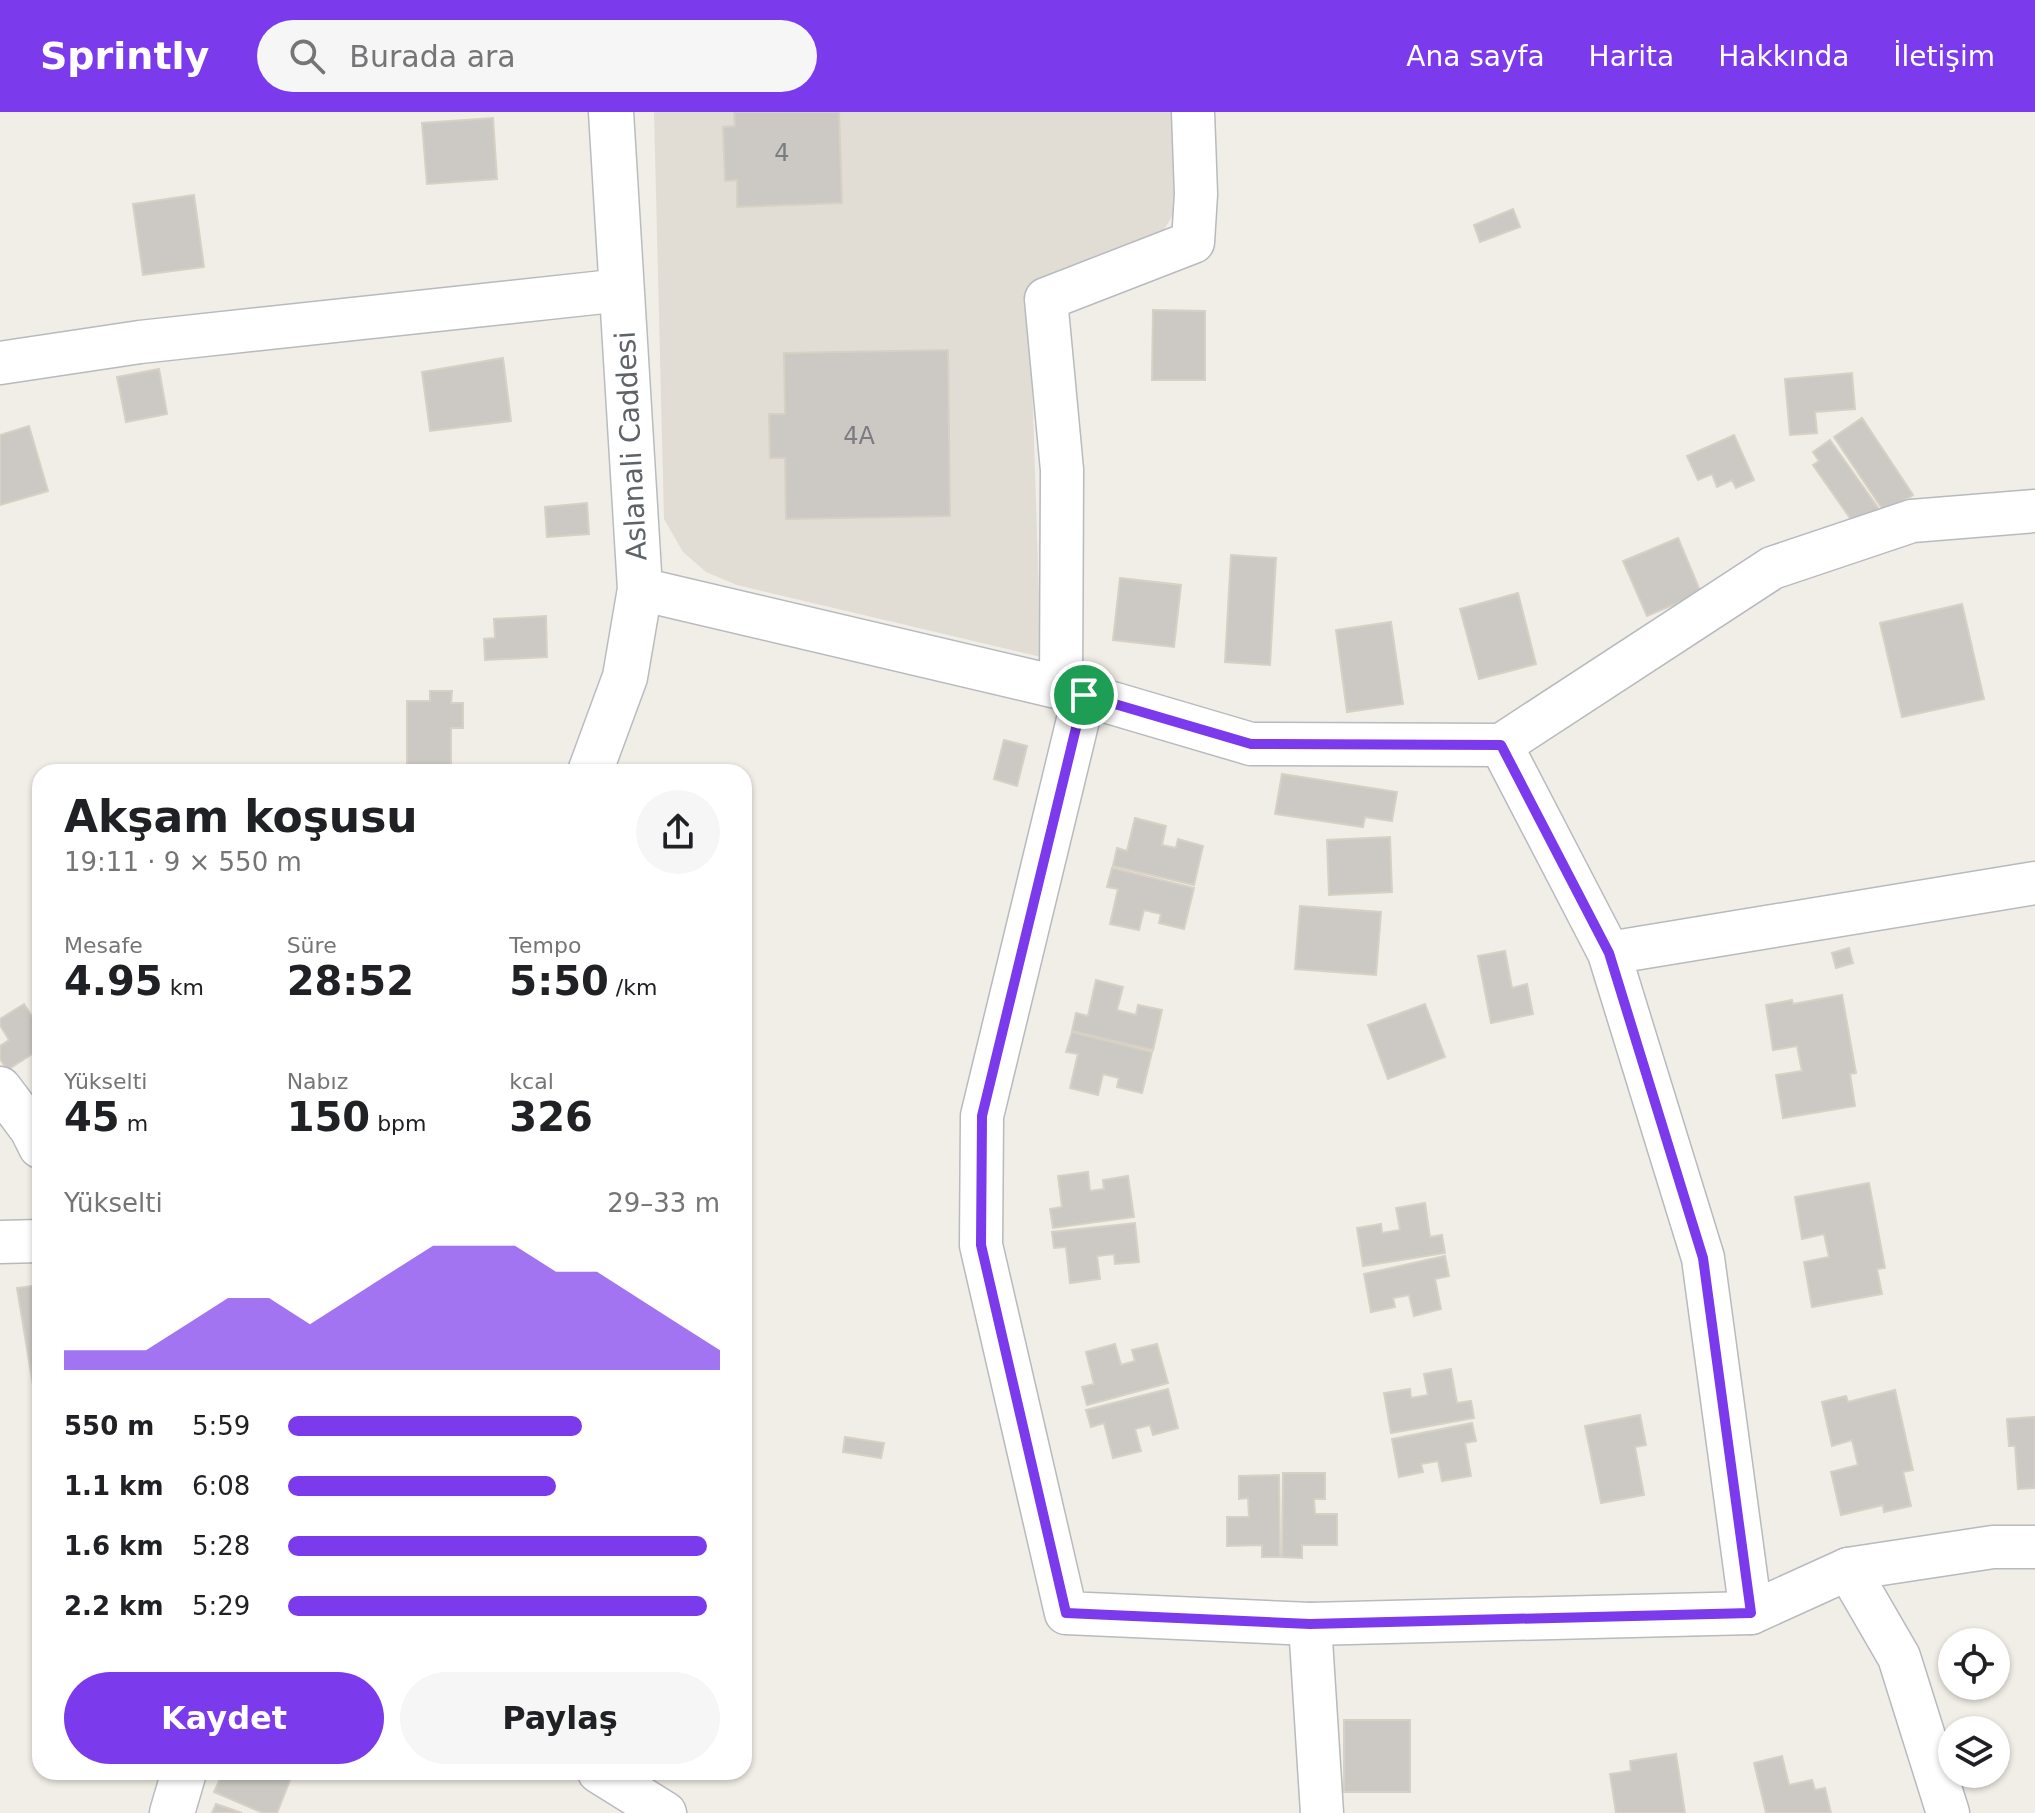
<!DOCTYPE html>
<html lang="tr">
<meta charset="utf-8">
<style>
:root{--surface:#fff;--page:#f6f6f6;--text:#202124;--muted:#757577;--accent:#7c3aed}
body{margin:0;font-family:"DejaVu Sans",sans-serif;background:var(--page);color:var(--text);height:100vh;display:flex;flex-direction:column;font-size:30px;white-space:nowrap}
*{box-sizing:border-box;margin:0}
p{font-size:26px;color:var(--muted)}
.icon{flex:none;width:44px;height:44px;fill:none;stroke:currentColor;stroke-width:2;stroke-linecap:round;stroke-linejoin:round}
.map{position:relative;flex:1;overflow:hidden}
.sheet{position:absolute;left:32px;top:652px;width:720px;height:1016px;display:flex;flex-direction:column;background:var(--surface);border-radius:24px;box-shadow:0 2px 6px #0004}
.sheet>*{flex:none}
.controls{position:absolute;left:1938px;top:1516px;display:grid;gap:16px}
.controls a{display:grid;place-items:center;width:72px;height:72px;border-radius:50%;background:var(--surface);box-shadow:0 2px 6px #0004;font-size:40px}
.pin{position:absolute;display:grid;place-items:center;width:68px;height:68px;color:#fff;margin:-34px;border:4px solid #fff;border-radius:50%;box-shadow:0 2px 8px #0007}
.round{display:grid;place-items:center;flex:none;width:84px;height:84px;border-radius:42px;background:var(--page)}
.head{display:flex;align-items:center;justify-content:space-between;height:136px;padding:0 32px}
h1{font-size:44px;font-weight:800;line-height:60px}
.metrics{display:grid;grid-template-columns:repeat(3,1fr);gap:12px;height:136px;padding:8px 32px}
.metrics div{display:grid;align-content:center}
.metrics b{font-size:40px;font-weight:800}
.metrics small{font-size:22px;font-weight:400}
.metrics p{font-size:22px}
.chart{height:224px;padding:16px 32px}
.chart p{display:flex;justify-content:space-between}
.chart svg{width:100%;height:144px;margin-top:8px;fill:var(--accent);opacity:.7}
.primary-button{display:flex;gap:16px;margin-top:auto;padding:16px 32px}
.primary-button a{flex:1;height:92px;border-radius:48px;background:var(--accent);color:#fff;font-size:32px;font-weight:800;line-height:92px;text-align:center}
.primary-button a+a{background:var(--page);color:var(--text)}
ul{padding:0 32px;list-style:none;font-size:26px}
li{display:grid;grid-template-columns:128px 96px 1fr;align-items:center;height:60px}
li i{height:20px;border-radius:10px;background:var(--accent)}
header{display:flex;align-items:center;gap:48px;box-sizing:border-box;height:112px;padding:0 40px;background:var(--accent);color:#fff}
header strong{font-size:38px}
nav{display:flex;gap:44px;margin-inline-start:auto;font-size:28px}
.search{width:560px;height:72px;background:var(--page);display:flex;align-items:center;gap:20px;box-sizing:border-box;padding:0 28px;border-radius:44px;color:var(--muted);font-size:30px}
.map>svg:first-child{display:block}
</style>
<header>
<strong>Sprintly</strong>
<div class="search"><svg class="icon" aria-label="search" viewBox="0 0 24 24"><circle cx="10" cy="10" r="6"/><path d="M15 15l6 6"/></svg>Burada ara</div>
<nav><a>Ana sayfa</a><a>Harita</a><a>Hakkında</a><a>İletişim</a></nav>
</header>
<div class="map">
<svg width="2035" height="1701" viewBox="0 0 2035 1701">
<rect width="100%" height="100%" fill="#f1eee7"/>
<path fill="#e1ddd5" d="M654,0H1180L1185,84L1151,138L1029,176L1041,545L737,473L706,460L683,440L664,407Z"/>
<g fill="#ccc9c4" stroke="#d7d0c4" stroke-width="2">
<path d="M734,0H839L842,91L737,95V68L725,69L723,15L735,14Z"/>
<path d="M493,6L497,67L427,72L422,11Z"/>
<path d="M194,83L204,155L143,163L133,92Z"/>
<path d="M1513,97L1520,115L1480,130L1474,113Z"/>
<path d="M1153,198L1205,199V268H1152Z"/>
<path d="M948,238L950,404L786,407L785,346H770L769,302H785L784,241Z"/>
<path d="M503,246L511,309L430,319L422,260Z"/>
<path d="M159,257L167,302L126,310L117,265Z"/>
<path d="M1852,261L1855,297L1815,300L1817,321L1790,323L1785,267Z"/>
<path d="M1862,306L1913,383L1885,401L1834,325Z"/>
<path d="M29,314L48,379L0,393V323Z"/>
<path d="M1734,323L1754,368L1736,376L1732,368L1717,375L1712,362L1698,368L1687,344Z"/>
<path d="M1830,328L1881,400L1857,416L1813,353L1819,349L1813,340Z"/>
<path d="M587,391L589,422L547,425L545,395Z"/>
<path d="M1678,426L1701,481L1647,504L1623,449Z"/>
<path d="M1231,443L1276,446L1270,553L1225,550Z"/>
<path d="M1120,466L1181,473L1174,535L1113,528Z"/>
<path d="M1518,481L1536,552L1479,567L1460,497Z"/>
<path d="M1962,492L1984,587L1902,605L1880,511Z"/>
<path d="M546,504L547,545L485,548L484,527L495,526L494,507Z"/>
<path d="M1391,510L1403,592L1347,600L1336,518Z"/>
<path d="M430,579H452L451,591H463V616H451V660H407V589H430Z"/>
<path d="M1004,628L1027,634L1017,674L994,667Z"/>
<path d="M1282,662L1397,680L1392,709L1365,705L1363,715L1275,702Z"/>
<path d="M1135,706L1166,714L1162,733L1176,736L1178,727L1203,734L1194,773L1113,754L1117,736L1127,739Z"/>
<path d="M1390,725L1392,780L1329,783L1327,728Z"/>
<path d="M1112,756L1194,776L1184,817L1159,811L1161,802L1144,798L1139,818L1110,812L1118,777L1107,775Z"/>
<path d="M1300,794L1381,800L1376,863L1295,857Z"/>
<path d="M1849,836L1853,851L1836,856L1832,841Z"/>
<path d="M1505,839L1512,876L1527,872L1533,902L1491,911L1478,844Z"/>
<path d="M1096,868L1123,875L1117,898L1136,903L1138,893L1162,898L1153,938L1072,919L1076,901L1088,904Z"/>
<path d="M1842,883L1856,961L1850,962L1855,994L1783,1006L1776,963L1802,959L1797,934L1773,938L1766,893L1792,888L1793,892Z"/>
<path d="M24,892L40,917V937L7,958L0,947V934L9,928L0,913V907Z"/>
<path d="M1425,892L1445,945L1388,967L1368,913Z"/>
<path d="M1072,920L1152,940L1142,981L1117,975L1119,966L1103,962L1098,983L1070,976L1078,942L1066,940Z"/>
<path d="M1088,1060L1090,1079L1104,1077L1103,1068L1128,1064L1134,1105L1053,1116L1050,1097L1062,1095L1058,1064Z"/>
<path d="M1869,1071L1885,1156L1877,1157L1882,1182L1812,1195L1804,1150L1829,1145L1824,1122L1802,1127L1795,1085Z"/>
<path d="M1425,1091L1430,1125L1442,1123L1445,1141L1363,1154L1357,1116L1381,1112L1382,1121L1400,1118L1396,1096Z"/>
<path d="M1135,1111L1139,1150L1115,1152L1114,1142L1097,1144L1100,1167L1070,1171L1066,1135L1054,1136L1052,1120Z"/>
<path d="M1445,1144L1449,1164L1435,1167L1441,1197L1414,1204L1409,1183L1393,1186L1395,1195L1371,1200L1364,1162Z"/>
<path d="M40,1173V1272L33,1273L17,1176Z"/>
<path d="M1115,1232L1121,1253L1135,1249L1132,1238L1157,1232L1168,1271L1087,1293L1082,1275L1094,1272L1086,1240Z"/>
<path d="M1451,1257L1457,1291L1471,1289L1474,1306L1391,1321L1384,1281L1410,1277L1411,1286L1428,1283L1424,1262Z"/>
<path d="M1168,1277L1178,1316L1153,1323L1150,1313L1135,1317L1141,1339L1113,1346L1104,1311L1091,1315L1086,1298Z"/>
<path d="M1895,1278L1913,1358L1903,1360L1911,1394L1884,1400L1883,1393L1841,1403L1831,1360L1858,1353L1852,1328L1832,1334L1822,1290L1846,1284L1848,1290Z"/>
<path d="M1640,1303L1646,1333L1635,1335L1644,1383L1601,1391L1585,1314Z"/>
<path d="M2035,1305V1376L2018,1377L2015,1334H2009L2007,1307Z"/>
<path d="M1472,1311L1476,1329L1465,1331L1471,1364L1442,1369L1438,1349L1421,1352L1423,1360L1399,1365L1392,1327Z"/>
<path d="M845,1325L884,1331L881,1346L843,1340Z"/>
<path d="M1283,1361H1325V1387H1314L1315,1402H1337V1433H1302V1446L1282,1445Z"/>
<path d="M1279,1363L1280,1445H1262V1433L1227,1434V1405H1249L1248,1386L1239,1387V1364Z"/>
<rect x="1344" y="1608" width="66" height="72"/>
<path d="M1676,1642L1685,1701H1616L1610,1662L1631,1659L1630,1649Z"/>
<path d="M1782,1644L1789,1673L1812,1668L1815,1678L1825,1676L1831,1701H1766L1754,1651Z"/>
<path d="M223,1660H270L290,1668L277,1701H263L214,1680Z"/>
<path d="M216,1692L242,1701H212Z"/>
</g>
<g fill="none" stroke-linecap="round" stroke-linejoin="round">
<g stroke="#b7babe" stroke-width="45">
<g id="street">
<path d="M0,251L140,230L622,178"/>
<path d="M640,477L1061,576L1251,632L1501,633L1772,456L1912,409L2035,399"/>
<path d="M1061,576L1062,358L1046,187L1193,130L1196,82L1193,0"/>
<path d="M1084,583L982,1004L981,1133L1066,1501L1310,1512L1751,1501L1848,1457L1993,1435H2035"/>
<path d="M1501,633L1609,841L1703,1146L1751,1501"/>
<path d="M1609,841L2035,771"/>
<path d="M0,976L31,1017L40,1035"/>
<path d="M0,1130L40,1129"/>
<path d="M1848,1457L1899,1545L1948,1701"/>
<path d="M1310,1512L1322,1701"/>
<path d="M599,1660L665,1701"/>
</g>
</g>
<g stroke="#b8bcc1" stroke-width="47">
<g id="secondary">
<path d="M590,660L625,565L640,477L611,0"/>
<path d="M172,1701L184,1660"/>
</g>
</g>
<use href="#street" stroke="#fff" stroke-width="42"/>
<use href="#secondary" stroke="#fff" stroke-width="44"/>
</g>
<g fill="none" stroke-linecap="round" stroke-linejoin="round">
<g stroke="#fff" stroke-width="16">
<path id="route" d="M1084,583L1251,632L1501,633L1609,841L1703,1146L1751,1501L1310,1512L1066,1501L981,1133L982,1004Z"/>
</g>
<use href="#route" stroke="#7c3aed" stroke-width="10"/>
</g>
<g text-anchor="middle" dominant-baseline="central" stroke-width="8" stroke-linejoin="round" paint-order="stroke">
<g font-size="24" fill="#7a7c7f">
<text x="782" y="41">4</text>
<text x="859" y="324">4A</text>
</g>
<g font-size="28" fill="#5e6368" stroke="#fff">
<text transform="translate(631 334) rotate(-93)">Aslanali Caddesi</text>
</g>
</g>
</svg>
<div class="controls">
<a><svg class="icon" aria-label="locate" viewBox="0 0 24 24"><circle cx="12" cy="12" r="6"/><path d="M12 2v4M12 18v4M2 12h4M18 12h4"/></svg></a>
<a><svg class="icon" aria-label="layers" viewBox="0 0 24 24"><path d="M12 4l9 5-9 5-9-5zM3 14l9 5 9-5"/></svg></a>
</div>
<div class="pin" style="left:1084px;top:583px;background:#1e9e55"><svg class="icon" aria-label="arrive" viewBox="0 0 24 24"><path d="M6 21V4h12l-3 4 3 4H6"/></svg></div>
<section class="sheet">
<div class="head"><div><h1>Akşam koşusu</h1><p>19:11 · 9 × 550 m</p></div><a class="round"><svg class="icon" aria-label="share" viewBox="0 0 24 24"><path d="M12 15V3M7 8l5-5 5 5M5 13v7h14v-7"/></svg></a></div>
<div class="metrics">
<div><p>Mesafe</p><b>4.95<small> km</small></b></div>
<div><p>Süre</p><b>28:52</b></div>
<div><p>Tempo</p><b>5:50<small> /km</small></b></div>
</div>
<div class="metrics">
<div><p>Yükselti</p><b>45<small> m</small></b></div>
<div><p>Nabız</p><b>150<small> bpm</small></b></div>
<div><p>kcal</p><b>326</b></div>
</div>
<div class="chart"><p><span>Yükselti</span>29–33 m</p>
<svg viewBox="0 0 160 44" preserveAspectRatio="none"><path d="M0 44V38L10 38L20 38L30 30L40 22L50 22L60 30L70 22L80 14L90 6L100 6L110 6L120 14L130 14L140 22L150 30L160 38V44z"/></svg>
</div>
<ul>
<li><b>550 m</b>5:59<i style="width:68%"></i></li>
<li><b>1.1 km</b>6:08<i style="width:62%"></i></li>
<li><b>1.6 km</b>5:28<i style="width:97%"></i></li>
<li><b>2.2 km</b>5:29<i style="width:97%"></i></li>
</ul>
<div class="primary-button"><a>Kaydet</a><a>Paylaş</a></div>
</section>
</div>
